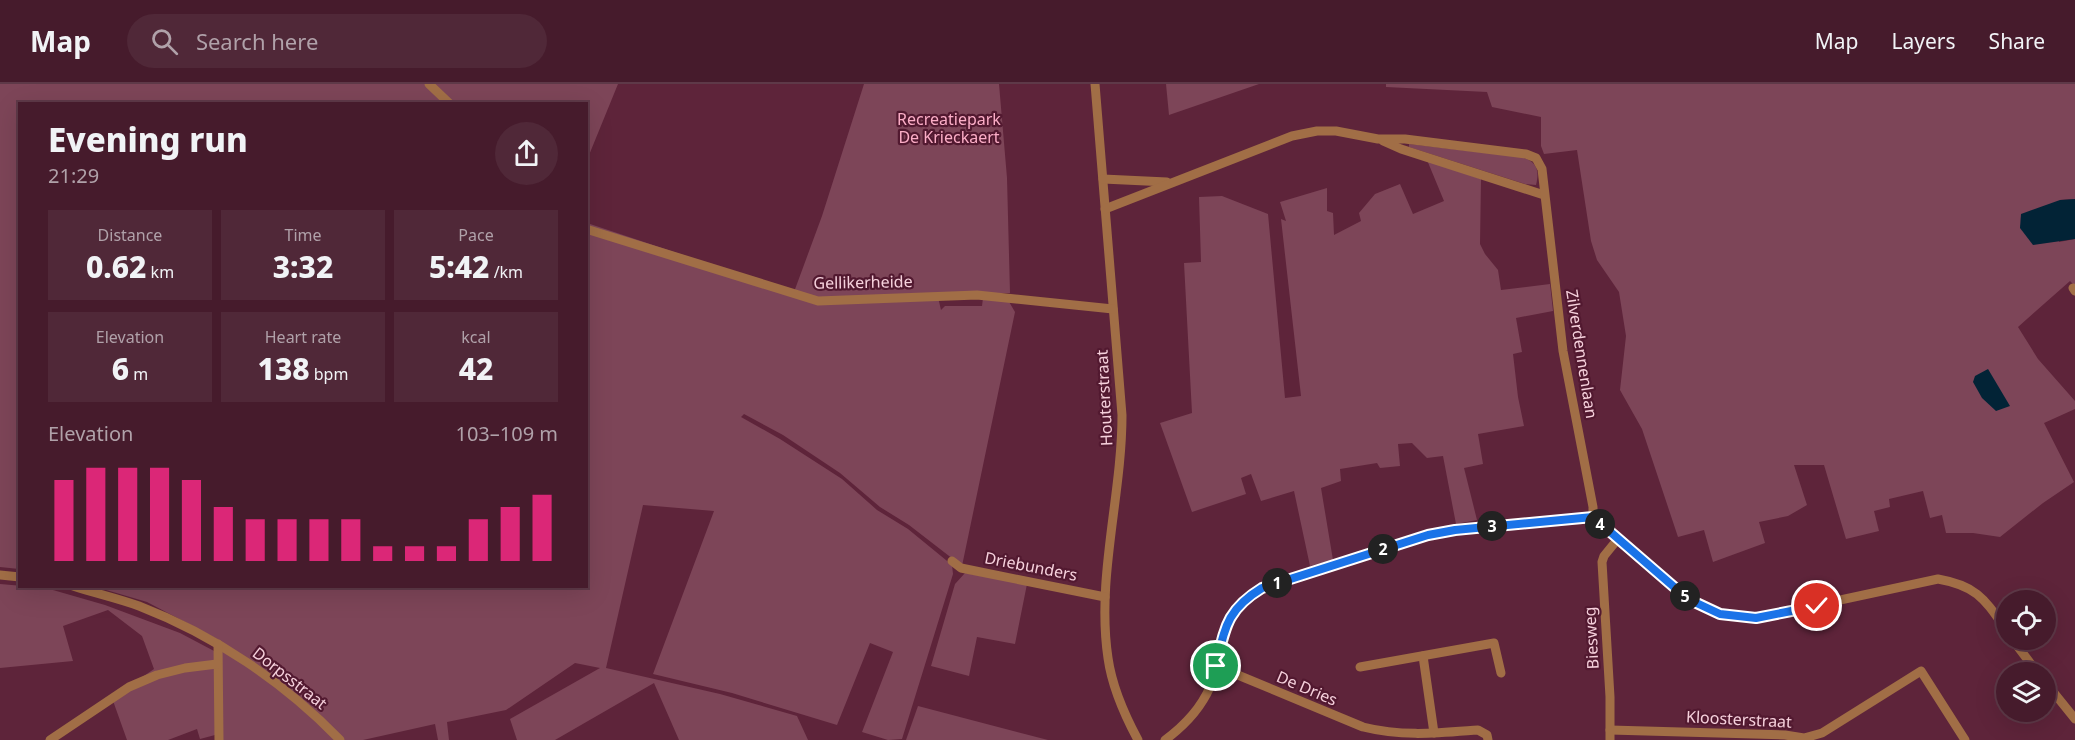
<!DOCTYPE html>
<meta charset="utf-8">
<style>
:root{--surface:#461b2c;--page:#502838;--text:#f1f3f6;--muted:#b0a1a9;--line:#5e3948;--accent:#db2777}
body{margin:0;font-family:"Noto Sans",sans-serif;background:var(--page);color:var(--text);height:100vh;display:flex;flex-direction:column;font-size:22px;white-space:nowrap}
*{box-sizing:border-box;margin:0}
p{font-size:20px;color:var(--muted)}
.icon{flex:none;width:33px;height:33px;fill:none;stroke:currentColor;stroke-width:2;stroke-linecap:round;stroke-linejoin:round}
.map{position:relative;flex:1;overflow:hidden}
.details{position:absolute;left:18px;top:18px;width:570px;height:486px;display:flex;flex-direction:column;background:var(--surface);border-radius:0px;box-shadow:0 6px 24px #0002,0 0 0 2px var(--line)}
.details>*{flex:none}
.fabs{position:absolute;left:1996px;top:506px;display:grid;gap:12px}
.fabs a{display:grid;place-items:center;width:60px;height:60px;border-radius:50%;background:var(--surface);box-shadow:0 6px 24px #0002,0 0 0 2px var(--line);font-size:30px}
.pin{position:absolute;display:grid;place-items:center;width:51px;height:51px;color:#fff;margin:-26px;border:3px solid #fff;border-radius:50%;box-shadow:0 2px 6px #0007}
.km{position:absolute;width:30px;height:30px;margin:-15px;border-radius:50%;background:#222;color:#fff;font-size:16px;line-height:30px;text-align:center}
.round{display:grid;place-items:center;flex:none;width:63px;height:63px;border-radius:32px;background:var(--page)}
.overview{display:flex;align-items:center;justify-content:space-between;height:102px;padding:0 30px}
h1{font-size:33px;font-weight:800;line-height:45px}
.stats{display:grid;grid-template-columns:repeat(3,1fr);gap:9px;height:102px;padding:6px 30px}
.stats div{display:grid;align-content:center;border-radius:0px;background:var(--page);text-align:center}
.stats b{font-size:30px;font-weight:800}
.stats small{font-size:16px;font-weight:400}
.stats p{font-size:16px}
.chart{height:168px;padding:12px 30px}
.chart p{display:flex;justify-content:space-between}
.chart svg{width:100%;height:108px;margin-top:6px;stroke:var(--accent);stroke-width:6}
header{display:flex;align-items:center;gap:36px;box-sizing:border-box;height:84px;padding:0 30px;background:var(--surface);border-bottom:2px solid var(--line)}
header strong{font-size:28px}
nav{display:flex;gap:33px;margin-inline-start:auto;font-size:21px}
.search{width:420px;height:54px;background:var(--page);display:flex;align-items:center;gap:15px;box-sizing:border-box;padding:0 21px;border-radius:33px;color:var(--muted);font-size:22px}
.map>svg:first-child{display:block}
</style>
<header>
<strong>Map</strong>
<div class="search"><svg class="icon" aria-label="search" viewBox="0 0 24 24"><circle cx="10" cy="10" r="6"/><path d="M15 15l6 6"/></svg>Search here</div>
<nav><a>Map</a><a>Layers</a><a>Share</a></nav>
</header>
<div class="map">
<svg width="2075" height="656" viewBox="0 0 2075 656">
<rect width="100%" height="100%" fill="#5e243a"/>
<g fill="#7d4558">
<path d="M0,0H618L587,76L586,20H20L19,485L0,483Z"/>
<path d="M864,0H999L1007,94L1010,209H937L941,226L945,222H982L983,214L1008,216L1015,228L962,482L909,441L880,423L840,389L783,351L744,330L741,333L780,355L842,395L877,426L908,445L952,481L953,490L902,655L888,656L862,648L893,568L870,559L837,641L732,609L653,590L714,427L643,421L606,584L720,610L797,632L808,656H679L654,599L555,656H517L510,635L600,584L575,579L506,626L447,638L449,656H438L435,640L363,656H222L221,557L147,518L96,503L586,502L587,139L794,208L822,132Z"/>
<path d="M1166,0H1259L1169,31Z"/>
<path d="M1386,0H2075V115L2060,116L2059,158L2075,155V202L2070,197L2018,243L2038,275L2075,317V325L2044,339L2074,398L2043,419L2000,453L1973,449H1946L1942,431L1930,434L1923,407L1889,415L1890,423L1874,427L1879,447L1846,455L1824,381H1794L1807,421L1788,432L1759,438L1765,459L1713,478L1704,446L1678,453L1642,345L1620,306L1626,252L1619,208L1597,176L1591,157L1577,66L1544,70L1541,62V33L1492,23L1487,8L1386,3Z"/>
<path d="M1409,60L1521,73C1536,77 1540,85 1536,101L1525,100L1409,63Z"/>
<path d="M1427,76L1481,95L1480,160L1485,170L1498,186L1501,206L1550,200L1553,227L1516,234L1522,268L1513,270L1518,313L1524,342L1478,350L1483,380L1464,384L1477,436L1456,440L1443,372L1427,374L1412,359L1398,360L1400,382L1380,384L1377,379L1340,385L1341,397L1321,404L1333,476L1310,482L1294,407L1261,417L1251,390L1241,394L1246,410L1192,428L1160,339L1192,329L1184,179L1201,178L1199,113L1222,112L1268,130L1285,314L1301,312L1281,135L1286,137L1280,118L1327,104V127L1333,129L1334,151L1361,137L1359,129L1375,110L1400,100L1413,130L1444,117Z"/>
<path d="M965,489L1027,500L1015,560L977,553L969,592L931,582L955,500Z"/>
<path d="M0,500L46,504L105,521L180,549L216,568L215,651L200,655L197,645L168,656H127L112,614L154,585L142,552L108,526L63,542L73,577L0,584Z"/>
<path d="M918,622L1048,656H906Z"/>
</g>
<g fill="#022336">
<path d="M2075,115V155L2033,161L2020,144L2021,130L2060,116Z"/>
<path d="M1988,285L2010,322L1996,327L1982,314L1973,298L1975,292Z"/>
</g>
<g fill="none" stroke-linecap="round" stroke-linejoin="round">
<g stroke="#a16e46" stroke-width="9">
<path d="M429,0L450,20"/>
<path d="M1095,0L1122,331C1122,412 1096,494 1108,574C1112,603 1124,630 1138,656"/>
<path d="M1383,57L1401,65L1544,111"/>
<path d="M1103,95L1167,98"/>
<path d="M1105,125L1292,52L1317,47H1336L1378,55H1405L1526,70L1536,74L1542,85L1563,267L1593,423V433"/>
<path d="M586,145L818,217L977,211L1113,225"/>
<path d="M2073,204L2075,207"/>
<path d="M1593,433L1688,515L1720,530L1757,534L1938,495C1978,502 1985,516 2007,547"/>
<path d="M952,477L961,484L1105,513"/>
<path d="M0,491L20,493"/>
<path d="M73,502C94,509 117,514 139,522C214,551 284,598 340,656"/>
<path d="M2012,555L2037,588"/>
<path d="M218,560L219,656"/>
<path d="M1423,572L1434,649"/>
<path d="M1216,582L1363,643C1403,653 1438,649 1478,646L1487,651L1488,656"/>
<path d="M1360,583L1494,559L1501,589"/>
<path d="M2046,599L2075,635"/>
<path d="M1610,646L1785,651L1804,654L1822,649L1921,587L1965,656"/>
<path d="M50,656L129,603L157,591L185,584L217,580"/>
<path d="M1165,656C1184,642 1200,626 1210,603C1229,559 1213,535 1262,504L1428,451L1455,446L1593,433"/>
<path d="M1610,656V613L1602,478L1604,472L1617,456"/>
</g>
</g>
<g fill="none" stroke-linecap="round" stroke-linejoin="round">
<g stroke="#fff" stroke-width="12">
<path id="route" d="M1216,582C1225,544 1226,526 1262,504L1428,451L1455,446L1593,433L1688,515L1720,530L1756,534L1817,522"/>
</g>
<use href="#route" stroke="#1a73e8" stroke-width="8"/>
</g>
<g text-anchor="middle" dominant-baseline="central" stroke-width="4.5" stroke-linejoin="round" paint-order="stroke">
<g font-size="16" fill="#fcaec7" stroke="#521930">
<text x="949" y="35">Recreatiepark<tspan x="949" dy="18">De Krieckaert</tspan></text>
</g>
<g font-size="16" fill="#f6d1dc" stroke="#521930">
<text transform="translate(863 198) rotate(-1)">Gellikerheide</text>
<text transform="translate(1582 270) rotate(81)">Zilverdennenlaan</text>
<text transform="translate(1104 314) rotate(-93)">Houterstraat</text>
<text transform="translate(1031 482) rotate(11)">Driebunders</text>
<text transform="translate(1591 554) rotate(-93)">Biesweg</text>
<text transform="translate(290 594) rotate(38)">Dorpsstraat</text>
<text transform="translate(1307 604) rotate(23)">De Dries</text>
<text transform="translate(1739 635) rotate(3)">Kloosterstraat</text>
</g>
</g>
</svg>
<div class="fabs">
<a><svg class="icon" aria-label="locate" viewBox="0 0 24 24"><circle cx="12" cy="12" r="6"/><path d="M12 2v4M12 18v4M2 12h4M18 12h4"/></svg></a>
<a><svg class="icon" aria-label="layers" viewBox="0 0 24 24"><path d="M12 4l9 5-9 5-9-5zM3 14l9 5 9-5"/></svg></a>
</div>
<div class="pin" style="left:1216px;top:582px;background:#1e9e55"><svg class="icon" aria-label="arrive" viewBox="0 0 24 24"><path d="M6 21V4h12l-3 4 3 4H6"/></svg></div>
<div class="pin" style="left:1817px;top:522px;background:#d93025"><svg class="icon" aria-label="check" viewBox="0 0 24 24"><path d="M5 12l5 5 9-10"/></svg></div>
<b class="km" style="left:1277px;top:499px">1</b>
<b class="km" style="left:1383px;top:465px">2</b>
<b class="km" style="left:1492px;top:442px">3</b>
<b class="km" style="left:1600px;top:440px">4</b>
<b class="km" style="left:1685px;top:512px">5</b>
<section class="details">
<div class="overview"><div><h1>Evening run</h1><p>21:29</p></div><a class="round"><svg class="icon" aria-label="share" viewBox="0 0 24 24"><path d="M12 15V3M7 8l5-5 5 5M5 13v7h14v-7"/></svg></a></div>
<div class="stats">
<div><p>Distance</p><b>0.62<small> km</small></b></div>
<div><p>Time</p><b>3:32</b></div>
<div><p>Pace</p><b>5:42<small> /km</small></b></div>
</div>
<div class="stats">
<div><p>Elevation</p><b>6<small> m</small></b></div>
<div><p>Heart rate</p><b>138<small> bpm</small></b></div>
<div><p>kcal</p><b>42</b></div>
</div>
<div class="chart"><p><span>Elevation</span>103–109 m</p>
<svg viewBox="0 0 160 44" preserveAspectRatio="none"><path d="M5 44V11M15 44V6M25 44V6M35 44V6M45 44V11M55 44V22M65 44V27M75 44V27M85 44V27M95 44V27M105 44V38M115 44V38M125 44V38M135 44V27M145 44V22M155 44V17"/></svg>
</div>
</section>
</div>
